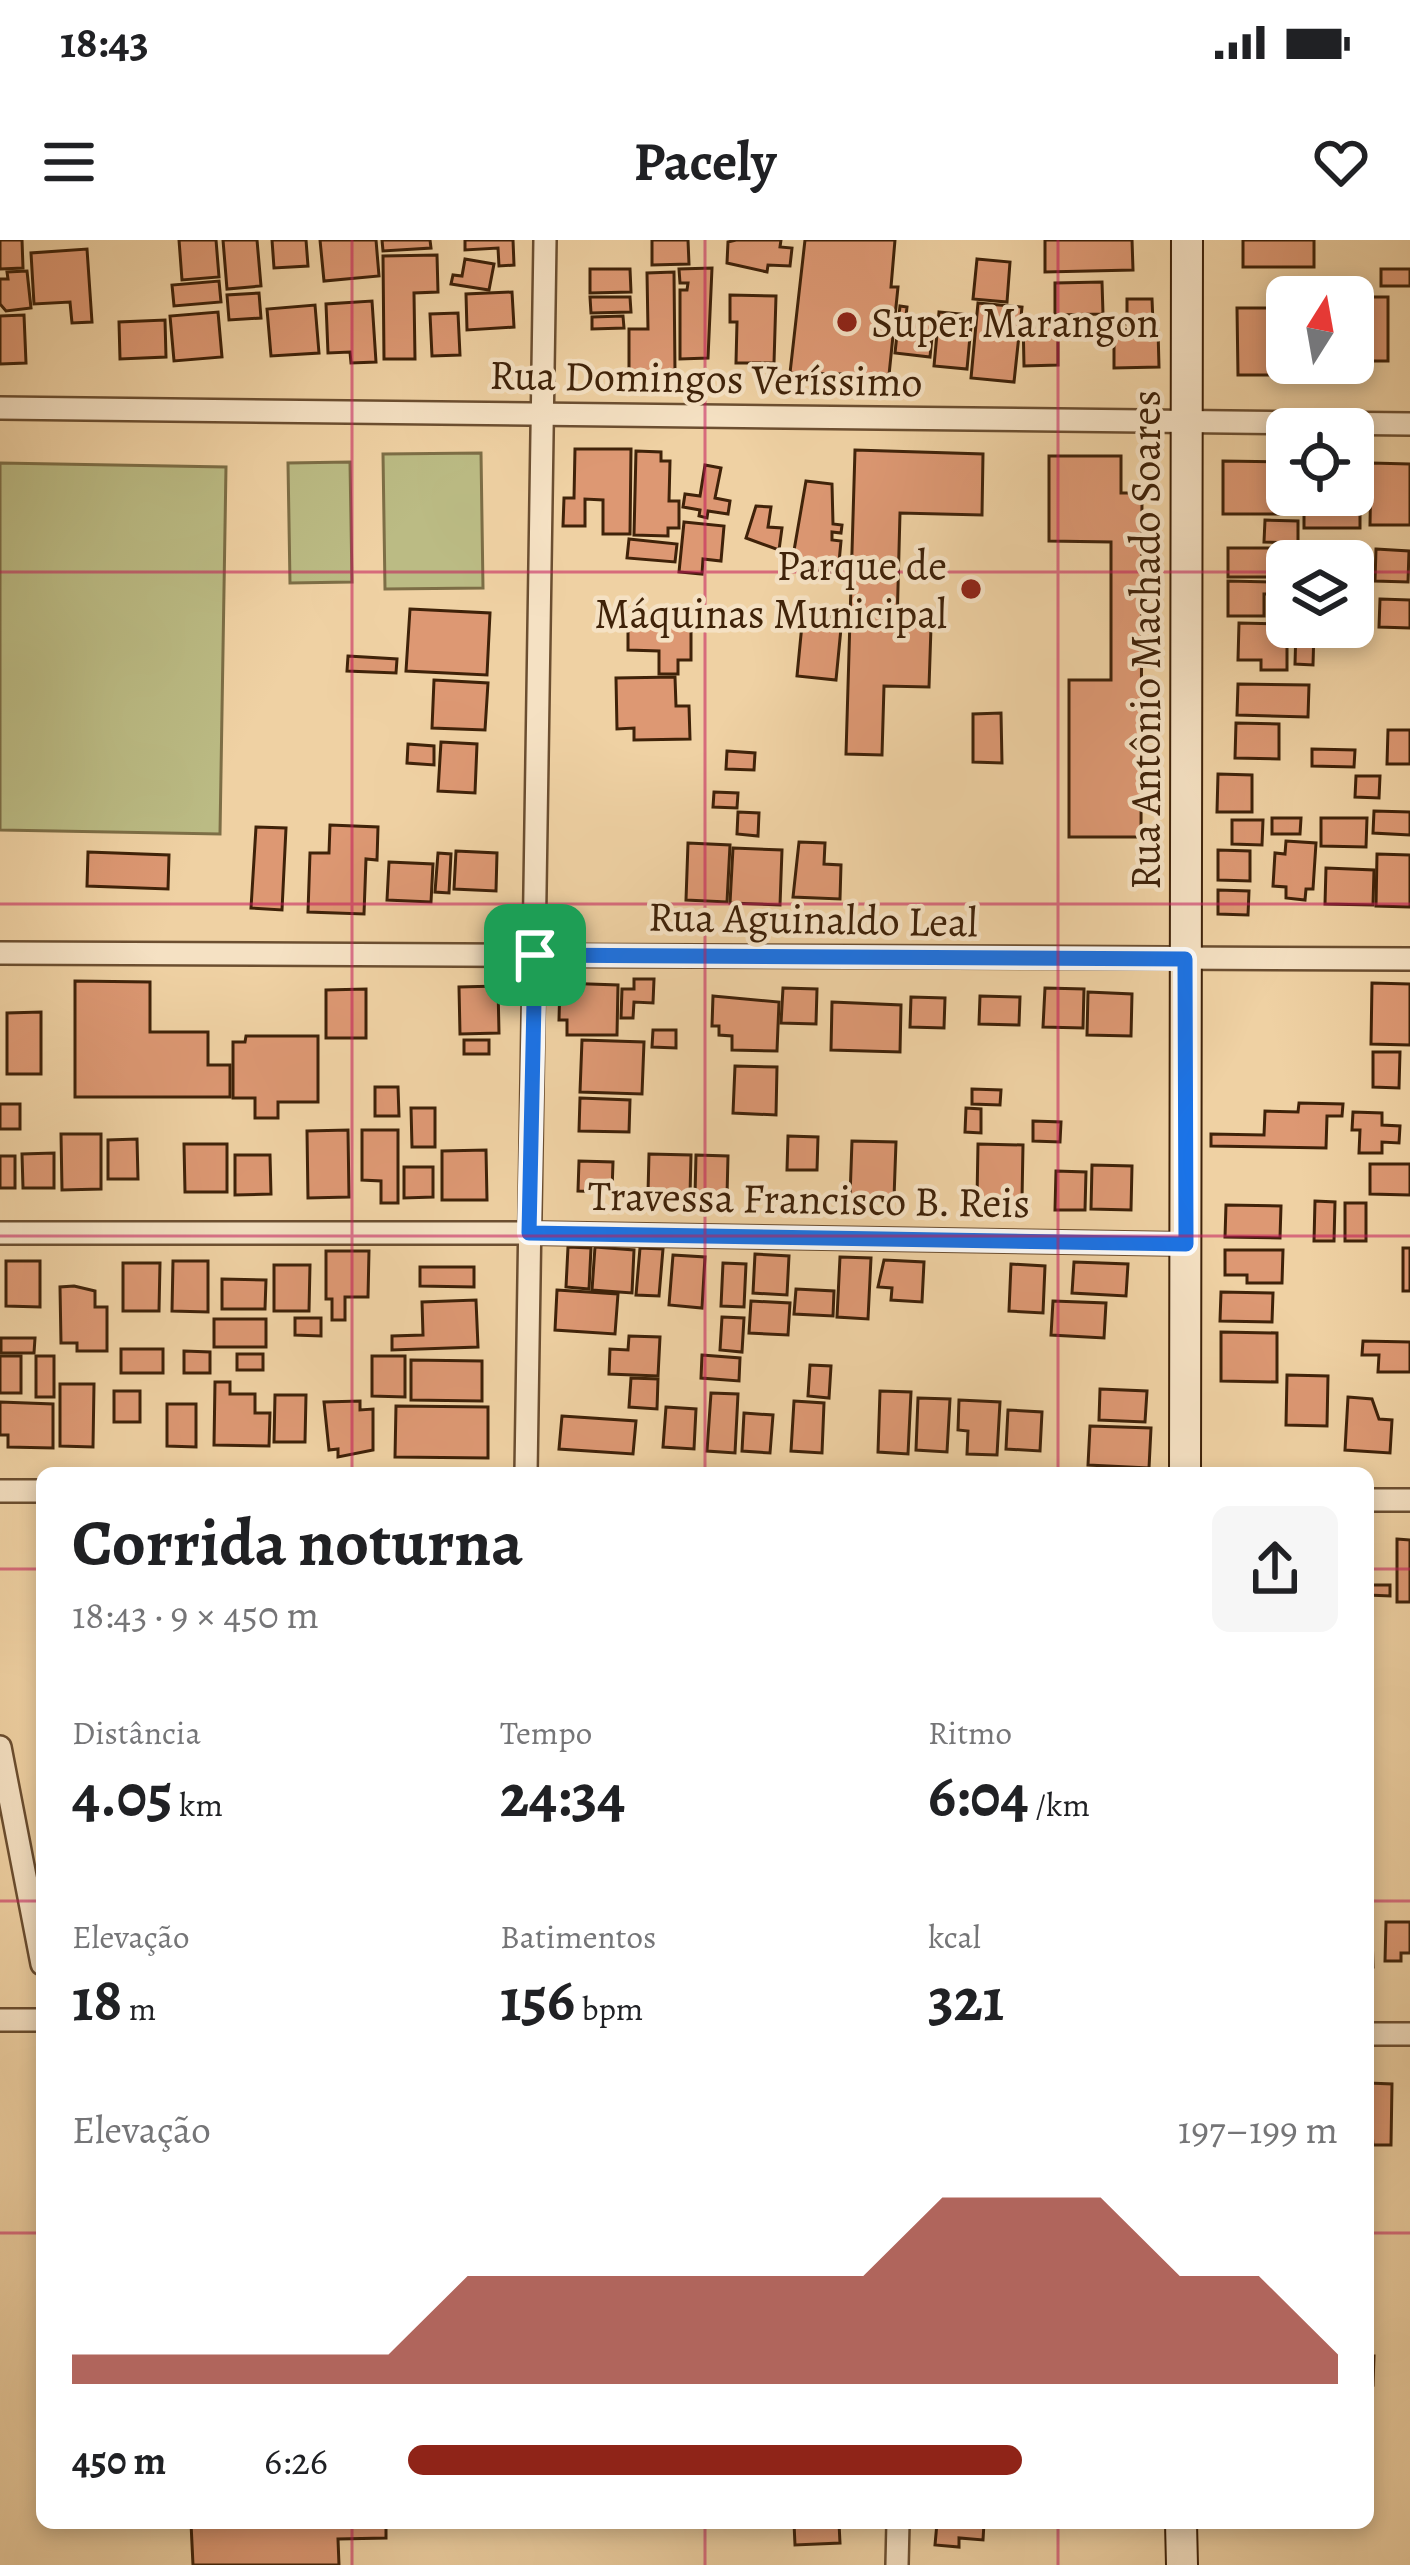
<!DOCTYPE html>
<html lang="pt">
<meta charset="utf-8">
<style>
:root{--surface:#fff;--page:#f6f6f6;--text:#202124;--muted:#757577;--accent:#8f2418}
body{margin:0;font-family:Alegreya,serif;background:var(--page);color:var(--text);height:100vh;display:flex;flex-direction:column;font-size:45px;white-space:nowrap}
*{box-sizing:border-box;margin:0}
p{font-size:39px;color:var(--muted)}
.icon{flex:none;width:66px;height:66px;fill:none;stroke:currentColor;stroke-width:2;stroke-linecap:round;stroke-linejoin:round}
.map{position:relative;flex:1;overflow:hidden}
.drawer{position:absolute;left:36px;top:1227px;width:1338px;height:1062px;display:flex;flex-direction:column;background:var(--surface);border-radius:18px;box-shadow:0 6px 18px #0003}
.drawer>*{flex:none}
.needle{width:78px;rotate:11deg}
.fabs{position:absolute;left:1266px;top:36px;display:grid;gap:24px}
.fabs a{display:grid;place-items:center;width:108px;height:108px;border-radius:18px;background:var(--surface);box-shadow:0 6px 18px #0003;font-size:60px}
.pin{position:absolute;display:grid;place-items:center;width:102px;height:102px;color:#fff;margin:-51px;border-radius:24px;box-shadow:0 6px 18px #0006}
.round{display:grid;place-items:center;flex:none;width:126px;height:126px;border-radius:18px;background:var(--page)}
.overview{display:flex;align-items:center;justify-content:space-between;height:204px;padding:0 36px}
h1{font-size:66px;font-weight:700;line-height:90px}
.metrics{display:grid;grid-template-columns:repeat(3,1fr);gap:18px;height:204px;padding:12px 36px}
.metrics div{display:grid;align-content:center}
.metrics b{font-size:60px;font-weight:700}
.metrics small{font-size:33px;font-weight:400}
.metrics p{font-size:33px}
.chart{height:336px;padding:24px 36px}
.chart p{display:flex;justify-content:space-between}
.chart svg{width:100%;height:216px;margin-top:12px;fill:var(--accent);opacity:.7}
ul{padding:0 36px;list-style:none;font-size:39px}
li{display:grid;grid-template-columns:192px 144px 1fr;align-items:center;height:90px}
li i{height:30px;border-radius:15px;background:var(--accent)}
.status{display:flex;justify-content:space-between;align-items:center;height:84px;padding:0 60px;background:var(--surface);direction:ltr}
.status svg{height:33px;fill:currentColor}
header{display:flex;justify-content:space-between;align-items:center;height:156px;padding:0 36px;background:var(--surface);font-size:54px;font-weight:700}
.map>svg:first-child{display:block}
</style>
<div class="status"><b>18:43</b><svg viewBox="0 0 49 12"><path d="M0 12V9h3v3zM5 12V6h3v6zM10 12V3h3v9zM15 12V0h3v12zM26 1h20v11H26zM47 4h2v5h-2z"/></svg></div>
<header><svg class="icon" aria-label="menu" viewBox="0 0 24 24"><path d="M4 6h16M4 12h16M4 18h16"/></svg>Pacely<svg class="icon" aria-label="heart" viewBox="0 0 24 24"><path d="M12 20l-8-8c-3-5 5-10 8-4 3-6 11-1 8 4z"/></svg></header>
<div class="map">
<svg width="1410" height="2325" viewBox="0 0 1410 2325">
<rect width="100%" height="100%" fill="#efd1a3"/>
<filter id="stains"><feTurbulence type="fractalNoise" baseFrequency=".00167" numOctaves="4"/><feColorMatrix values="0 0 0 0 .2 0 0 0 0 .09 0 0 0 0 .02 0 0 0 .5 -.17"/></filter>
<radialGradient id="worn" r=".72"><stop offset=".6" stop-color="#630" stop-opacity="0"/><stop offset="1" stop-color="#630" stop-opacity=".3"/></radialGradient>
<g fill="#bbbb84" stroke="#7d6e46" stroke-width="3">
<path d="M481,213L483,348L385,349L383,214Z"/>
<path d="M350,222L352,342L290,343L288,223Z"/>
<path d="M0,223L226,227L220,594L0,590Z"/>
</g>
<g fill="#dd9873" stroke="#3f2209" stroke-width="3">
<path d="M0,0H22L23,28L0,29Z"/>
<path d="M179,0H216L219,37L182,40Z"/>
<path d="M223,0H257L261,46L227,49Z"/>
<path d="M272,0H306L308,26L274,28Z"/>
<path d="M320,0H376L379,36L324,41Z"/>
<path d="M382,0H430L431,8L383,11Z"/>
<path d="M465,0H513L514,25L499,26L498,8L465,10Z"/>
<path d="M652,0H688L689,24L652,25Z"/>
<path d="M736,0H781L780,7L792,8L790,26L768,25L767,32L727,23L728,2Z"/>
<path d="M805,0H895L891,47H898L889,135L790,133Z"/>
<path d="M1045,0H1132L1133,30L1045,32Z"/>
<rect x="1243" y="0" width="71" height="27"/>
<path d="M87,9L92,82L72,83L70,62L34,64L31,13Z"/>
<path d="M437,15L438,52L414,53L415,119H384L383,16Z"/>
<path d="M465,19L494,24L489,50L451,44L453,35L462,36Z"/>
<path d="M977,19L1010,22L1007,62L973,59Z"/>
<path d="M712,28L708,118L680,119V50H687L688,43H680L679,29Z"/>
<path d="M590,29H630L631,52L590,53Z"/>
<rect x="1381" y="29" width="29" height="17"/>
<path d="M27,31L31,68L6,71L0,64V39H8L7,32Z"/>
<path d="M674,32L675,133H629V89H648L647,33Z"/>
<path d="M219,41L221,62L174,66L172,45Z"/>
<path d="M1102,42L1103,74L1055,75V43Z"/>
<path d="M512,52L514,87L467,90L466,54Z"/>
<path d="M259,53L261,78L229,80L227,55Z"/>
<path d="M730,55L776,56L774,123H736L737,82H730Z"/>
<path d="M590,57H630L631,72L591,73Z"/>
<rect x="1353" y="57" width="35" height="64"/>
<path d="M1127,59H1152L1153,83L1127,84Z"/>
<path d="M372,61L376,122L351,123L350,112L328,113L326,64Z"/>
<path d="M978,63L1022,67L1014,142L971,138Z"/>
<path d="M315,65L319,113L271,116L267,69Z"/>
<path d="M900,66L907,67L906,76L934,78L930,117L895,113Z"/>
<path d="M1237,68H1275V135H1238Z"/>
<path d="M218,72L222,117L174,121L170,76Z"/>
<path d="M939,72L972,75L967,129L934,126Z"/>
<path d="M458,73L460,115L432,116L430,74Z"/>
<path d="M24,75L26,123L0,124V76Z"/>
<path d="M623,76L624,88L592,89V77Z"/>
<path d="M1058,77V125L1024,126L1023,78Z"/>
<path d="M165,80L166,117L120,119L119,82Z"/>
<path d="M1158,89L1159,127L1114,128V90Z"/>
<rect x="1306" y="123" width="37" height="10"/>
<path d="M575,209H631L630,294H603V260L585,259V286H563L564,258H574Z"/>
<path d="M855,210L983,214L982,275L900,273L897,386L931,387L929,447L884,446L882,515L846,514Z"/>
<path d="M636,211L661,212V221H670L669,261H679V288H668V296L634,295Z"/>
<path d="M1049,216H1121V253H1142L1141,597H1069V440H1111V302L1049,301Z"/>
<path d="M1223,221L1282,222V274H1223Z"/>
<path d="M1371,223L1410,224V285H1370Z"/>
<path d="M705,225L721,228L715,258L730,261L728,274L708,271L707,278L699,276L700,270L683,267L685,254L700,256Z"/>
<path d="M806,241L832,244L833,284L842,285L841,293L832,292V300L841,301L838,333L791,328Z"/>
<path d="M1318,255L1360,259V288H1304V259Z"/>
<path d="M756,266L771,267L768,287L782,288L779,310L746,298Z"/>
<path d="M1265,280L1298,281V303L1264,302Z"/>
<path d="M684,282L724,286L721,321L703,319L702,334L679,332Z"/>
<path d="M629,299L677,304L675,322L627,318Z"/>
<path d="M1228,308H1302V321H1287V337H1228Z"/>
<path d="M1376,309L1409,311L1408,342L1375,341Z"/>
<path d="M1228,341L1278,342V354H1264V376H1228Z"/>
<path d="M1380,359L1410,360V388L1379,387Z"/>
<path d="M410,369L490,373L487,435L406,431Z"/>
<path d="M803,374L842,378L836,440L797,436Z"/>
<path d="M628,381L691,382V420H678V434H659V411L628,410Z"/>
<path d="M1239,383L1287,384V430H1261V420H1238Z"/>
<path d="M1296,388L1314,389L1313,425L1295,424Z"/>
<path d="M348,416L397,419L396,433L347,431Z"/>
<path d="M675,437L676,466H689L690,499L634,500V488L617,489L616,438Z"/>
<path d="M434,440L488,443L485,490L432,488Z"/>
<path d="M1238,444L1309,445L1308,477L1237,475Z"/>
<path d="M1001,473L1002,523L973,522V474Z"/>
<path d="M1236,483L1279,484V519L1235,518Z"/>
<path d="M1388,490H1410V524H1387Z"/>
<path d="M441,502L477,504L475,553L438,551Z"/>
<path d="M408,504L434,506V525L407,523Z"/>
<path d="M1312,509L1355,510L1354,527L1312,526Z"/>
<path d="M727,511L755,513L754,530L726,529Z"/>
<path d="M1218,534L1252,535V572H1217Z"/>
<path d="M1356,536H1380L1379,558L1355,557Z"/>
<path d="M714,552L738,553L737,568L713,567Z"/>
<path d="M1374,571L1410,572V595L1373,593Z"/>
<path d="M738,572L759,573L758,596L737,594Z"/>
<path d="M1272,578H1301L1300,594H1272Z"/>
<path d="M1321,578H1367L1366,607L1321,606Z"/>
<path d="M1232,580H1263L1262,605L1232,604Z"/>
<path d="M330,585L378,587L377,620L366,619L364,674L308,672L310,613H329Z"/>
<path d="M256,587L286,588L282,670L251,668Z"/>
<path d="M1286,601L1316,603L1313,649H1306L1305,660L1286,658V647L1273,646L1275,613L1285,614Z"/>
<path d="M799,602L825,603L824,624L841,625L840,659L793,657Z"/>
<path d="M688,603L730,605L727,662L686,660Z"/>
<path d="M733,608L782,610L780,665L730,663Z"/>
<path d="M1218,610L1250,611V641L1218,640Z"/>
<path d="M456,611L497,613L496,651L454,649Z"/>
<path d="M88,612L169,615L168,649L87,646Z"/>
<path d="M438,613L451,614L449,653L435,652Z"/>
<path d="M1377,614L1410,615V667L1376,666Z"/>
<path d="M389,622L433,624L431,662L387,660Z"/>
<path d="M1326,628L1374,630L1373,665L1325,664Z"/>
<path d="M1218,650L1249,651L1248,675L1218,674Z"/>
<path d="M634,739H654L653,763L634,762L633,778H621L622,749H634Z"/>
<path d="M75,741L150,742V792H208V825H230V857H75Z"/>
<path d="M560,743L618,745L617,795H567V780H559Z"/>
<path d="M1372,743L1410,744V805L1371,804Z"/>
<path d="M498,746L499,793L460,794L459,747Z"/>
<path d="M783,748L817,749L816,784L781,783Z"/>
<path d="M1045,748L1084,749L1083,788L1043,787Z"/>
<path d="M366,749V798H326V750Z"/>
<path d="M1088,752L1132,754L1131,796L1087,795Z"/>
<path d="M713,756L779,762L777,811L732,810V796L719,795V786H712Z"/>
<path d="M980,756L1020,757L1019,785L979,784Z"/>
<path d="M911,757L945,758L944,788L910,787Z"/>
<path d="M832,762L901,765L900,812L831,810Z"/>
<path d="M41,772V834H7V773Z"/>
<path d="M653,790H676V808L652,807Z"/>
<path d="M246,796H318V862H278V878H255V858H233V802H245Z"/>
<rect x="464" y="800" width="25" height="14"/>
<path d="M582,800L644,802L642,854L580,852Z"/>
<path d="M1373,812H1400L1399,848L1373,847Z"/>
<path d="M735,826L777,827L776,875L733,873Z"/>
<path d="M375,847H398L399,876H375Z"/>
<path d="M972,849L1001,850L1000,865L972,864Z"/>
<path d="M580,858L630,860L629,892L579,891Z"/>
<path d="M1299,863L1343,864L1342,876H1327L1326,908L1211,906V894L1264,895L1265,871L1298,872Z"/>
<rect x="0" y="864" width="20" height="25"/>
<path d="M411,868H435V907H412Z"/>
<path d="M966,868L981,869V893L965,892Z"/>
<path d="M1353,872L1382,873V885L1400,886L1399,903L1382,902V913H1359L1360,890H1352Z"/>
<path d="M1033,881L1061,882L1060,902L1033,901Z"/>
<path d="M348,890L349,957L308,958L307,891Z"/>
<path d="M362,890H398V963H381V941L362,940Z"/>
<path d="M61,894H101V949L62,950Z"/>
<path d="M788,896L818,897L817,930H787Z"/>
<path d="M137,899L138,939H108V900Z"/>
<path d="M852,901L896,902L894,958L850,957Z"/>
<path d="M184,904H227V952H185Z"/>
<path d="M978,904L1023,905L1022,960L977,959Z"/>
<path d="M486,910L487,960H442V911Z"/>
<path d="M54,913V948H23L22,914Z"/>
<path d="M649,914L691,915L690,955L648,953Z"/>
<path d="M235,915H270L271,954L235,955Z"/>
<path d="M696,915L728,916L727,956L695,955Z"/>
<rect x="0" y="916" width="15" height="32"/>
<path d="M579,921L613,922L612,952L578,951Z"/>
<path d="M1370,924H1410V955L1370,954Z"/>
<path d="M1092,925L1132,926L1131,970L1091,969Z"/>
<path d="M404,927H433V957L404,958Z"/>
<path d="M1056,931L1086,932L1085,970H1055Z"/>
<path d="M1315,961L1335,962L1334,1001H1314Z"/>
<rect x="1345" y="963" width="21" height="38"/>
<path d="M1226,965L1281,966L1280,998L1225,997Z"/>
<path d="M568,1007L591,1008L589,1049L566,1047Z"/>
<path d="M595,1007L634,1010L632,1053L592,1050Z"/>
<path d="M640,1008L663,1009L659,1056L636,1055Z"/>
<rect x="1403" y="1008" width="7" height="43"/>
<path d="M1225,1010H1283L1282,1043H1247V1035H1225Z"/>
<path d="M326,1011H369L368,1057H345V1080H332V1059H326Z"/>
<path d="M755,1014L789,1016L787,1055L753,1053Z"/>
<path d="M673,1015L705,1017L702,1068L669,1065Z"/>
<path d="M840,1017L871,1018L868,1079L837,1077Z"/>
<path d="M884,1020L924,1022L922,1062L891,1060L892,1048L878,1047Z"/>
<path d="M6,1021H40V1067L6,1066Z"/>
<path d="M173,1021H208V1072L172,1071Z"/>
<path d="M1074,1022L1128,1024L1126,1056L1072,1053Z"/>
<path d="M123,1023H160L159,1071H123Z"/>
<path d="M723,1023L746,1024L744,1067L721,1066Z"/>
<path d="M1011,1024L1045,1026L1043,1073L1009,1071Z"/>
<path d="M274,1025H310L309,1071H274Z"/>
<path d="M420,1027H474V1047L420,1046Z"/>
<path d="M222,1039L266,1040L265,1069H222Z"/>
<path d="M74,1046L95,1051V1067H107V1111H77V1103H61L60,1047Z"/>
<path d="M796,1049L834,1051L833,1076L794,1074Z"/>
<path d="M557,1050L618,1054L615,1094L555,1090Z"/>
<path d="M1221,1052L1273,1053L1272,1082L1220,1081Z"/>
<path d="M476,1060L478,1107L392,1110V1096L423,1095L422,1062Z"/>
<path d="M751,1061L790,1063L788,1095L749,1093Z"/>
<path d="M1053,1061L1106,1063L1104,1098L1051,1095Z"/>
<path d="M722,1077L744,1078L742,1112L720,1110Z"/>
<path d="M295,1078H321V1096L295,1095Z"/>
<rect x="214" y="1079" width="52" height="28"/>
<path d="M1221,1092L1277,1093V1142L1221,1141Z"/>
<path d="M629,1096L660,1097L658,1136L609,1134L610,1109L628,1110Z"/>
<path d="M1,1098H35L34,1113H1Z"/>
<path d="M1363,1101L1410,1102V1132H1378L1379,1115H1362Z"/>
<rect x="121" y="1109" width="42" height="24"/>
<path d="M184,1111L210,1112V1133H184Z"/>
<rect x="237" y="1114" width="26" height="16"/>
<path d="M702,1115L740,1118L739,1141L701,1138Z"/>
<rect x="0" y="1116" width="21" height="37"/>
<rect x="36" y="1116" width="18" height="41"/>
<path d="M372,1116H405V1157L372,1156Z"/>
<path d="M411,1120L482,1121V1161L411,1160Z"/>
<path d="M810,1125L831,1126L829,1158L808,1156Z"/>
<path d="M1287,1135L1328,1136L1327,1186L1286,1185Z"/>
<path d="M631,1138L658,1139L657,1169L629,1167Z"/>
<path d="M215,1142H230V1154H255V1173H270L269,1206L214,1205Z"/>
<path d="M60,1144H94L93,1207L60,1206Z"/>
<path d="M1100,1149L1147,1151L1145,1182L1099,1180Z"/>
<rect x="114" y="1151" width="26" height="31"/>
<path d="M880,1151L911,1152L908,1214L878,1212Z"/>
<path d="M711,1153L738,1154L735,1213L707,1211Z"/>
<path d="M275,1155H306L305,1202H274Z"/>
<path d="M1348,1157L1372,1159L1379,1179L1392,1180L1390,1213L1345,1210Z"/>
<path d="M918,1158L950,1159L947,1212L916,1210Z"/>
<path d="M959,1160L1000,1162L997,1215L967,1214L968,1191L958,1190Z"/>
<path d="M360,1161V1170L373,1169V1210L338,1217V1209L329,1210L324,1162Z"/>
<path d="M794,1161L824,1163L822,1213L791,1211Z"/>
<path d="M0,1162L53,1164V1208L8,1207V1195H0Z"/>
<path d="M167,1164H196V1207L167,1206Z"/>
<path d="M396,1166L488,1167V1218L395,1217Z"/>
<path d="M666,1167L696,1169L694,1209L663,1207Z"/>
<path d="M1008,1170L1042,1172L1040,1211L1006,1209Z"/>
<path d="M744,1173L773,1175L770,1213L742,1211Z"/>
<path d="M562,1176L636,1181L633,1214L559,1209Z"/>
<path d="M1090,1186L1151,1188L1149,1228L1088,1225Z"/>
<path d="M1397,1299L1410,1300V1362H1397Z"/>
<path d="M1368,1345H1390V1356L1368,1355Z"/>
<path d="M1386,1682H1410V1713H1401V1721H1385Z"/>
<path d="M1368,1693H1372L1373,1727H1368Z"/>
<path d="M1368,1843L1392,1844L1391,1905H1373Z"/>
<path d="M1368,2116H1374L1373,2145L1368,2144Z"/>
<path d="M191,2283H386V2298L338,2299L339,2325H193Z"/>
<path d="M794,2283H839L840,2303L795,2305Z"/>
<path d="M937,2283H984L983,2300L959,2298V2307L935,2305Z"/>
</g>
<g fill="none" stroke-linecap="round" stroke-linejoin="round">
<g stroke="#6b4e30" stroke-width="26">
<g id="street">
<path d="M0,168L1410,184"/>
<path d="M0,713L1410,719"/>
<path d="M0,993H529L1186,1004"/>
<path d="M526,1233L545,0"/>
<path d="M0,1251H42"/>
<path d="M1368,1260H1410"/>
<path d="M0,1507L42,1724"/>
<path d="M0,1780H42"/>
<path d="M1368,1794H1410"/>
<path d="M897,2325L898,2283"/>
</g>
</g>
<g stroke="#3f2209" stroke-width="34">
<g id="secondary">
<path d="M1185,1233L1187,0"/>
<path d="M1181,2283L1182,2325"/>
</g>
</g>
<use href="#street" stroke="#f5e1c3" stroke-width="21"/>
<use href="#secondary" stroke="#f5e1c3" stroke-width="30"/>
</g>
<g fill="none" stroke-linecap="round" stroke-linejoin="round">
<g stroke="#fff" stroke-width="24">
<path id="route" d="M535,715L1185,719L1186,1004L529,993Z"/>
</g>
<use href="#route" stroke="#1a73e8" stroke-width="15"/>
</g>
<path fill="none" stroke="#c2185b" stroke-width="3" stroke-opacity="0.55" d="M352,0V1233M705,0V1233M1058,0V1233M0,332H1287M1353,332H1410M0,664H1410M0,996H1410M0,1329H42M1368,1329H1410M0,1661H42M1368,1661H1410M0,1993H42M1368,1993H1410M352,2283V2325M705,2283V2325M1058,2283V2325"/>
<g fill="#8f2418" stroke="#f5e1c3" stroke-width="4.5">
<circle cx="847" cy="82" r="12"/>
<circle cx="971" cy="349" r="12"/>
</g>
<g text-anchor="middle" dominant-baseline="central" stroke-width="9" stroke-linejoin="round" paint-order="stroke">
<g font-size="42" fill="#3f2209" stroke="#f5e1c3" text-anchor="start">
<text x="871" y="82">Super Marangon</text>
<text x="947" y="325" text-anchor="end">Parque de<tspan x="947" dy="48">Máquinas Municipal</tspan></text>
</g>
<g font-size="42" fill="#3f2209" stroke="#f5e1c3">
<text transform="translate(706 138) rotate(1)">Rua Domingos Veríssimo</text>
<text transform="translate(1145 400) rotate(-90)">Rua Antônio Machado Soares</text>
<text transform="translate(813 679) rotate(1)">Rua Aguinaldo Leal</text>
<text transform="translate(809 959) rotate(1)">Travessa Francisco B. Reis</text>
</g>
</g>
<rect width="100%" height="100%" filter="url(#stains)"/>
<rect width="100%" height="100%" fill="url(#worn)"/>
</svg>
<div class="fabs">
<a><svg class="needle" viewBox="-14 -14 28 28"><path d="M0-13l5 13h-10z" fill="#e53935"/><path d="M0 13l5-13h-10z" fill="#757577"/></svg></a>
<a><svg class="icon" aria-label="locate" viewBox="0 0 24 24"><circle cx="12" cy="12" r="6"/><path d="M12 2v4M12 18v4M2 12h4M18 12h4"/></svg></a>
<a><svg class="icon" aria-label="layers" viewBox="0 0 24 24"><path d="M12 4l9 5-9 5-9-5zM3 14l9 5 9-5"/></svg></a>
</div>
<div class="pin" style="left:535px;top:715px;background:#1e9e55"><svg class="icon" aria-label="arrive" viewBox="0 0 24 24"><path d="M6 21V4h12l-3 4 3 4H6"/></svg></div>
<section class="drawer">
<div class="overview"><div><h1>Corrida noturna</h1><p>18:43 · 9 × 450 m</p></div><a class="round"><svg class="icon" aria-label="share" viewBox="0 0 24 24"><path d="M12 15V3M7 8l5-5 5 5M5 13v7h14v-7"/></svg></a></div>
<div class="metrics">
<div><p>Distância</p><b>4.05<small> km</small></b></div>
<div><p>Tempo</p><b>24:34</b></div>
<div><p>Ritmo</p><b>6:04<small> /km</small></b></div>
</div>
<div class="metrics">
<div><p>Elevação</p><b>18<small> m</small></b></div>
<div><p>Batimentos</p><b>156<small> bpm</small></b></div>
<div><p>kcal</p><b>321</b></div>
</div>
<div class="chart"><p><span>Elevação</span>197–199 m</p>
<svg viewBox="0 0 160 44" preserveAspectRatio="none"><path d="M0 44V38L10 38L20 38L30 38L40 38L50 22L60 22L70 22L80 22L90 22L100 22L110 6L120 6L130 6L140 22L150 22L160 38V44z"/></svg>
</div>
<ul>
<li><b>450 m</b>6:26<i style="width:66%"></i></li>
</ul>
</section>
</div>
